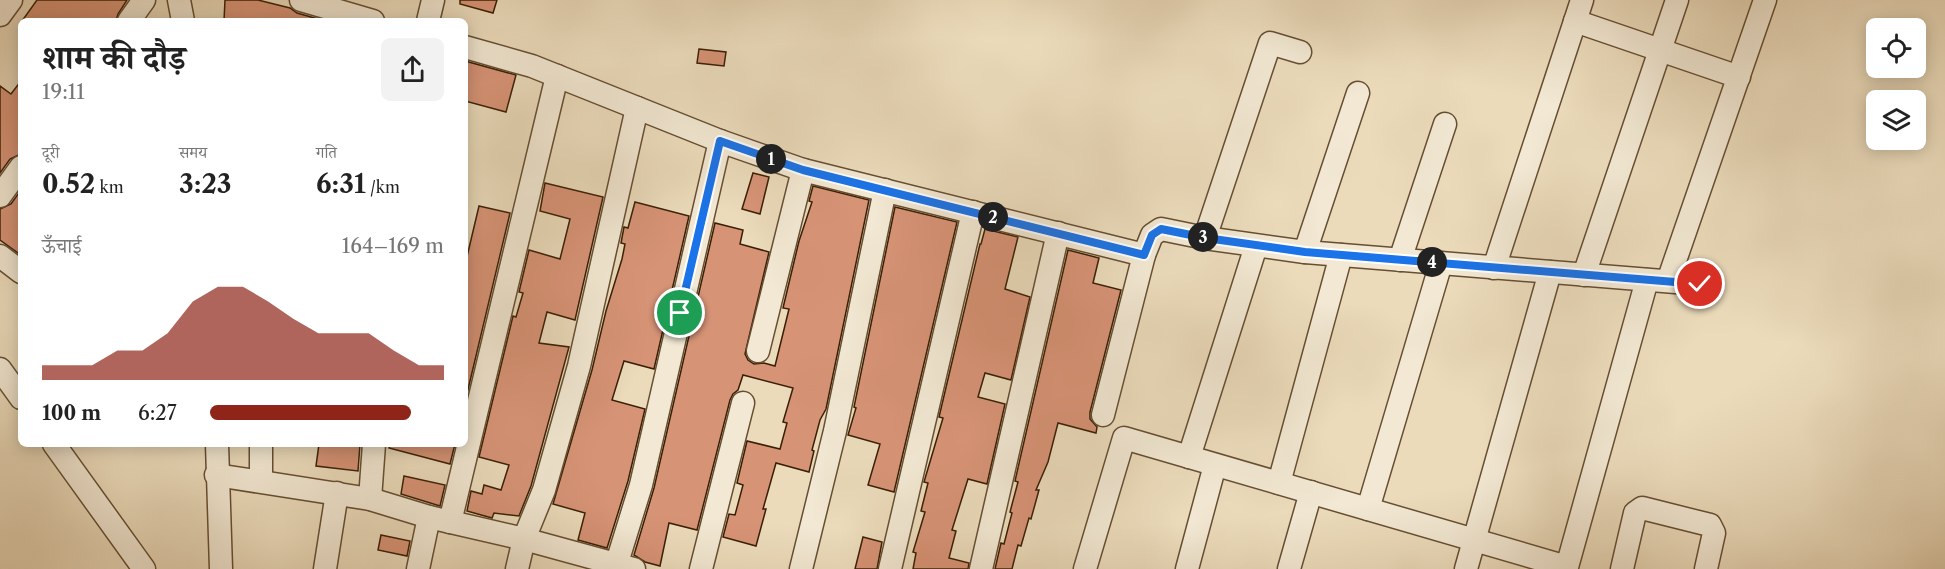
<!DOCTYPE html>
<html lang="hi">
<meta charset="utf-8">
<style>
:root{--surface:#fff;--page:#f2f2f2;--text:#222;--muted:#767676;--accent:#8f2418}
body{margin:0;font-family:"Libre Caslon Text","Noto Serif Devanagari",serif;background:var(--page);color:var(--text);height:100vh;display:flex;flex-direction:column;font-size:22px;white-space:nowrap}
*{box-sizing:border-box;margin:0}
p{font-size:20px;color:var(--muted)}
.icon{flex:none;width:33px;height:33px;fill:none;stroke:currentColor;stroke-width:2;stroke-linecap:round;stroke-linejoin:round}
.map{position:relative;flex:1;overflow:hidden}
.sheet{position:absolute;left:18px;top:18px;width:450px;height:429px;display:flex;flex-direction:column;background:var(--surface);border-radius:9px;box-shadow:0 3px 15px #0003}
.sheet>*{flex:none}
.tools{position:absolute;left:1866px;top:18px;display:grid;gap:12px}
.tools a{display:grid;place-items:center;width:60px;height:60px;border-radius:9px;background:var(--surface);box-shadow:0 3px 15px #0003;font-size:30px}
.pin{position:absolute;display:grid;place-items:center;width:51px;height:51px;color:#fff;margin:-26px;border:3px solid #fff;border-radius:50%;box-shadow:0 2px 6px #0007}
.km{position:absolute;width:30px;height:30px;margin:-15px;border-radius:50%;background:#222;color:#fff;font-size:16px;line-height:30px;text-align:center}
.round{display:grid;place-items:center;flex:none;width:63px;height:63px;border-radius:9px;background:var(--page)}
.summary{display:flex;align-items:center;justify-content:space-between;height:102px;padding:0 24px}
h1{font-size:33px;font-weight:700;line-height:45px}
.figures{display:grid;grid-template-columns:repeat(3,1fr);gap:9px;height:102px;padding:6px 24px}
.figures div{display:grid;align-content:center}
.figures b{font-size:26px;font-weight:700}
.figures small{font-size:16px;font-weight:400}
.figures p{font-size:16px}
.chart{height:168px;padding:12px 24px}
.chart p{display:flex;justify-content:space-between}
.chart svg{width:100%;height:108px;margin-top:6px;fill:var(--accent);opacity:.7}
ul{padding:0 24px;list-style:none;font-size:20px}
li{display:grid;grid-template-columns:96px 72px 1fr;align-items:center;height:45px}
li i{height:15px;border-radius:8px;background:var(--accent)}
.map>svg:first-child{display:block}
</style>
<div class="map">
<svg width="1945" height="569" viewBox="0 0 1945 569">
<rect width="100%" height="100%" fill="#ebdbbb"/>
<filter id="stains"><feTurbulence type="fractalNoise" baseFrequency=".00333" numOctaves="4"/><feColorMatrix values="0 0 0 0 .2 0 0 0 0 .09 0 0 0 0 .02 0 0 0 .5 -.17"/></filter>
<radialGradient id="worn" r=".72"><stop offset=".6" stop-color="#630" stop-opacity="0"/><stop offset="1" stop-color="#630" stop-opacity=".3"/></radialGradient>
<g fill="#d79376" stroke="#391f05" stroke-width="1.5">
<path d="M37,0H127L118,14L116,21H22Z"/>
<path d="M225,0H258L290,8L297,13L325,21H224Z"/>
<path d="M460,0H497L493,13L460,4Z"/>
<path d="M699,49L726,52L724,66L697,63Z"/>
<path d="M465,61L516,75L506,112L465,101Z"/>
<path d="M21,81V154L10,159L0,173V86L11,94Z"/>
<path d="M753,173L769,177L760,214L742,209Z"/>
<path d="M545,183L603,197L575,320L547,312L539,343L569,347L531,486L519,516L494,513L492,518L467,511L471,491L482,494L484,485L501,490L509,465L479,457L513,316L516,317L523,293L519,292L529,250L560,259L570,219L540,211Z"/>
<path d="M813,186L869,200L826,409L820,420L812,450L814,451L809,472L776,463L763,509H766L756,546L723,537L729,514L735,515L743,485L737,483L747,441L780,449L787,423L783,422L793,388L743,375L738,390L733,394L730,400L697,530L669,523L660,566L645,562L634,555L654,488L715,223L743,230L740,244L769,252L745,354L748,360L754,364L764,363L775,366L789,309L783,308L799,241L812,202L809,201Z"/>
<path d="M21,190V255L0,240V209L11,204Z"/>
<path d="M635,202L689,216L654,369L624,361L612,400L645,409L628,481L607,548L578,540L585,513L553,504L592,370L606,311L622,259L625,244L621,243L624,227L628,228Z"/>
<path d="M479,206L510,213L465,402V265Z"/>
<path d="M895,207L957,222L894,492L868,485L880,444L848,435L856,408L854,407Z"/>
<path d="M985,229L1018,237L1005,289L1030,297L1011,380L985,373L978,397L1005,404L987,484L968,479L952,530L956,531L949,558L969,563L968,569H913L916,553L913,552L925,512L921,511L928,483L924,482L943,418L939,417L980,244H981Z"/>
<path d="M1068,250L1099,258L1093,283L1121,290L1090,412V419L1097,427L1096,433L1058,423L1048,462L1036,490H1039L1031,519L1029,518L1021,546L1018,545L1012,569H995L1001,543L1004,544L1012,513L1010,512L1018,482L1015,481Z"/>
<path d="M319,444H360L358,471L316,466Z"/>
<path d="M390,444H455L450,464L389,448Z"/>
<path d="M404,476L445,485L440,506L401,494Z"/>
<path d="M381,535L410,541L407,556L378,550Z"/>
<path d="M863,537L882,542L877,569H855Z"/>
</g>
<g fill="none" stroke-linecap="round" stroke-linejoin="round">
<g stroke="#664e32" stroke-width="25">
<g id="minor">
<path d="M179,0L183,21"/>
<path d="M301,0L373,21"/>
<path d="M0,15L11,0"/>
<path d="M129,21L144,0"/>
<path d="M428,21L433,0"/>
<path d="M1575,21L1739,77"/>
<path d="M465,47L532,66L720,141L803,170L1144,255"/>
<path d="M0,196L21,167"/>
<path d="M1205,238L1270,43L1300,52"/>
<path d="M1305,252L1358,93"/>
<path d="M0,256L21,272"/>
<path d="M1400,260L1445,124"/>
<path d="M1494,268L1582,0"/>
<path d="M1584,275L1677,0"/>
<path d="M1668,281L1765,0"/>
<path d="M758,351L803,170"/>
<path d="M0,369L21,398"/>
<path d="M1103,415L1144,255L1152,235L1161,229L1205,238L1305,252L1700,284"/>
<path d="M54,444L144,569"/>
<path d="M217,444L221,569"/>
<path d="M1189,457L1256,246"/>
<path d="M216,475L370,499L429,517L524,539L634,569"/>
<path d="M261,481V444"/>
<path d="M1279,483L1341,255"/>
<path d="M370,499L374,444"/>
<path d="M1368,509L1441,263"/>
<path d="M450,522L557,76"/>
<path d="M325,569L337,493"/>
<path d="M418,569L429,517"/>
<path d="M517,569L524,539L544,490L579,366L637,108"/>
<path d="M615,569L641,485L720,141"/>
<path d="M701,569L743,403"/>
<path d="M801,569L835,431L885,190"/>
<path d="M890,569L973,212"/>
<path d="M981,569L1058,233"/>
<path d="M1085,569L1124,438L1567,567L1647,280"/>
<path d="M1187,569L1215,465"/>
<path d="M1289,569L1311,492"/>
<path d="M1466,569L1550,272"/>
<path d="M1622,569L1635,513L1642,508L1710,525L1714,533L1706,569"/>
</g>
</g>
<use href="#minor" stroke="#f2e8d3" stroke-width="22"/>
</g>
<g fill="none" stroke-linecap="round" stroke-linejoin="round">
<g stroke="#fff" stroke-width="12">
<path id="route" d="M680,313L720,141L803,170L1144,255L1152,235L1161,229L1206,238L1305,252L1700,284"/>
</g>
<use href="#route" stroke="#1a73e8" stroke-width="8"/>
</g>
<rect width="100%" height="100%" filter="url(#stains)"/>
<rect width="100%" height="100%" fill="url(#worn)"/>
</svg>
<div class="tools">
<a><svg class="icon" aria-label="locate" viewBox="0 0 24 24"><circle cx="12" cy="12" r="6"/><path d="M12 2v4M12 18v4M2 12h4M18 12h4"/></svg></a>
<a><svg class="icon" aria-label="layers" viewBox="0 0 24 24"><path d="M12 4l9 5-9 5-9-5zM3 14l9 5 9-5"/></svg></a>
</div>
<div class="pin" style="left:680px;top:313px;background:#1e9e55"><svg class="icon" aria-label="arrive" viewBox="0 0 24 24"><path d="M6 21V4h12l-3 4 3 4H6"/></svg></div>
<div class="pin" style="left:1700px;top:284px;background:#d93025"><svg class="icon" aria-label="check" viewBox="0 0 24 24"><path d="M5 12l5 5 9-10"/></svg></div>
<b class="km" style="left:771px;top:159px">1</b>
<b class="km" style="left:993px;top:217px">2</b>
<b class="km" style="left:1203px;top:237px">3</b>
<b class="km" style="left:1432px;top:262px">4</b>
<section class="sheet">
<div class="summary"><div><h1>शाम की दौड़</h1><p>19:11</p></div><a class="round"><svg class="icon" aria-label="share" viewBox="0 0 24 24"><path d="M12 15V3M7 8l5-5 5 5M5 13v7h14v-7"/></svg></a></div>
<div class="figures">
<div><p>दूरी</p><b>0.52<small> km</small></b></div>
<div><p>समय</p><b>3:23</b></div>
<div><p>गति</p><b>6:31<small> /km</small></b></div>
</div>
<div class="chart"><p><span>ऊँचाई</span>164–169 m</p>
<svg viewBox="0 0 160 44" preserveAspectRatio="none"><path d="M0 44V38L10 38L20 38L30 32L40 32L50 25L60 12L70 6L80 6L90 12L100 19L110 25L120 25L130 25L140 32L150 38L160 38V44z"/></svg>
</div>
<ul>
<li><b>100 m</b>6:27<i style="width:86%"></i></li>
</ul>
</section>
</div>
